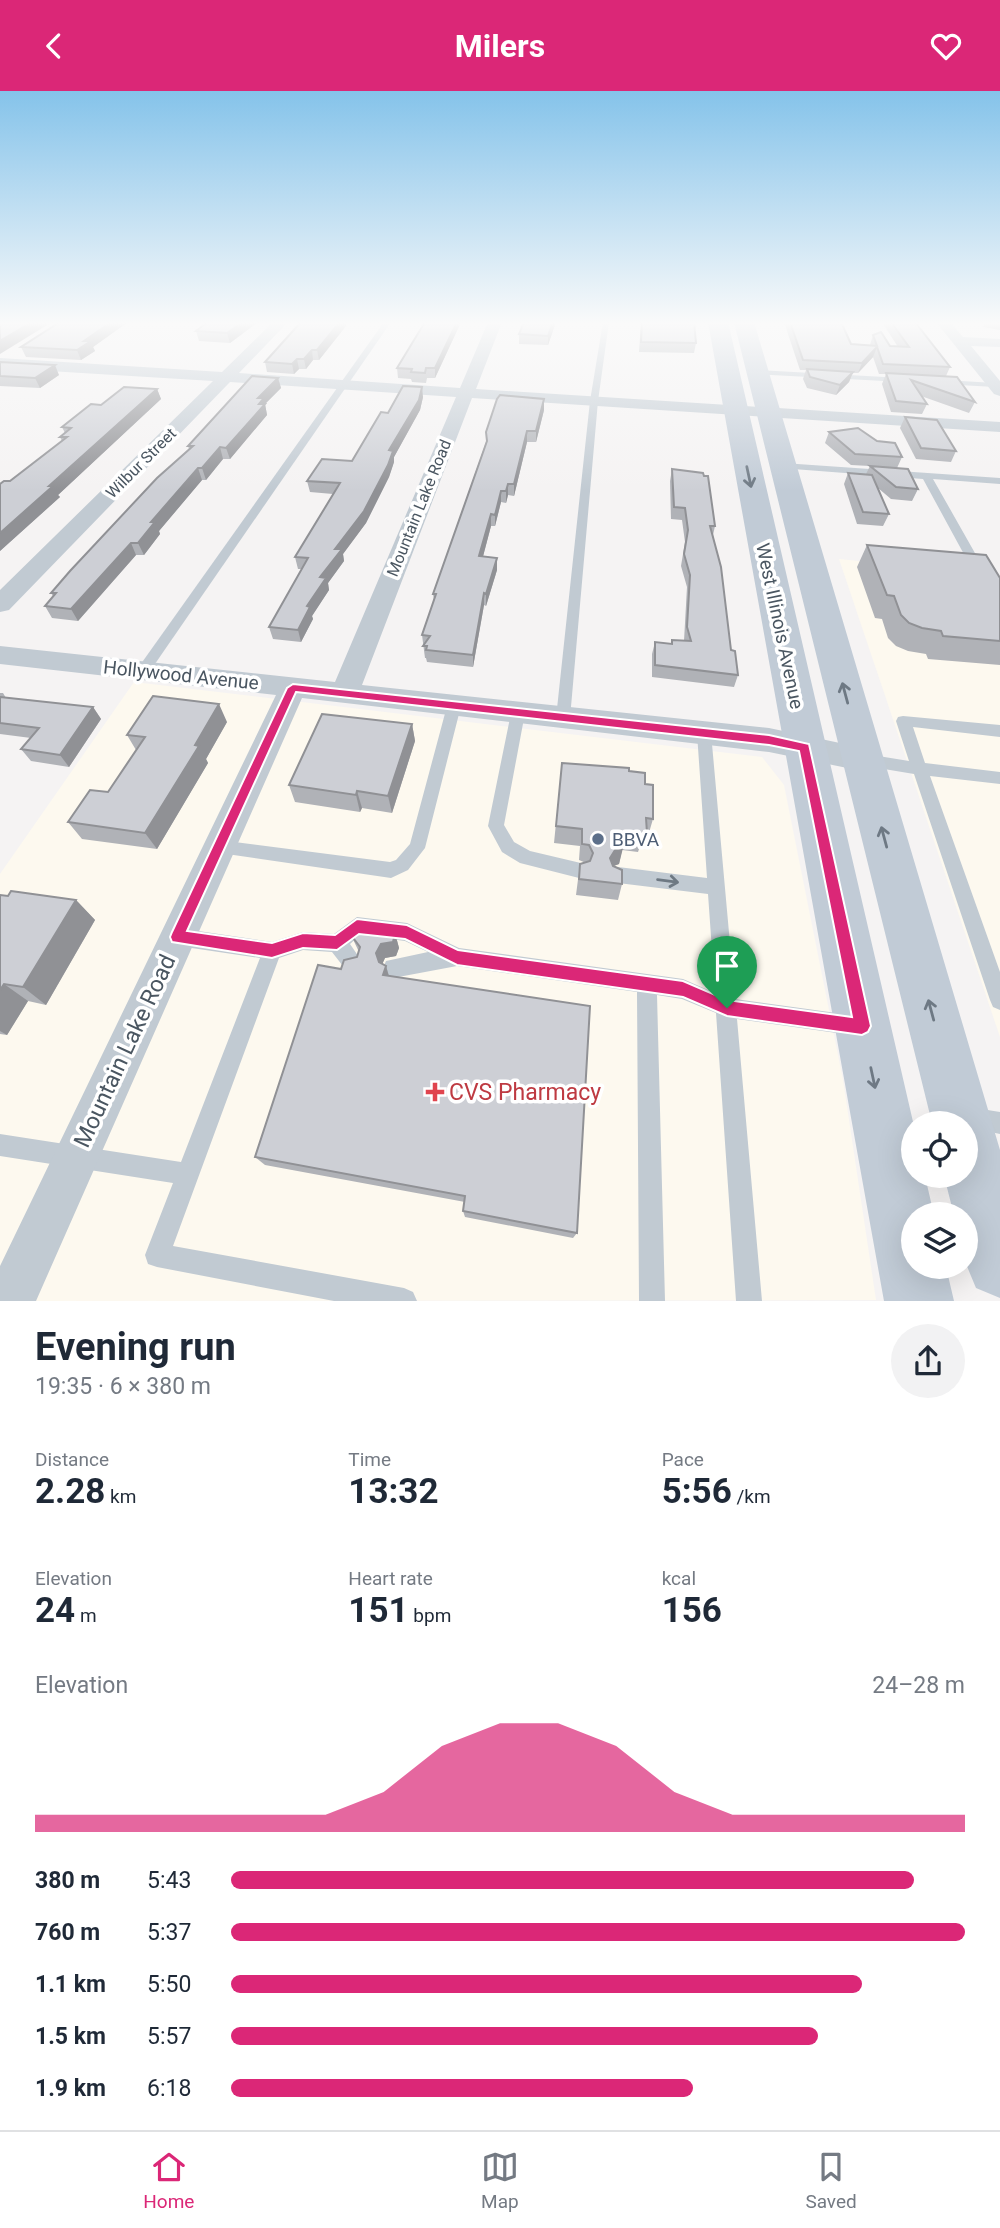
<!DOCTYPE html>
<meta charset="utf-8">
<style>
:root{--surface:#fff;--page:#f2f2f3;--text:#1f2937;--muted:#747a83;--line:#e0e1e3;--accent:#db2777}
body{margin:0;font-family:Roboto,sans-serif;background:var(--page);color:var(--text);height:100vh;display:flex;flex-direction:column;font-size:26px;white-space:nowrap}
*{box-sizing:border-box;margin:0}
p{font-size:23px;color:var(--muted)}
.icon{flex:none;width:38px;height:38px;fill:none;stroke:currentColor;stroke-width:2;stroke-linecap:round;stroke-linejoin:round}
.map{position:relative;height:1210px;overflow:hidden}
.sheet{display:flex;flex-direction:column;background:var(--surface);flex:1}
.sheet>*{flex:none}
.tools{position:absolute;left:901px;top:1020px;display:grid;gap:14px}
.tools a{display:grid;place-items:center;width:77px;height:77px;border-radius:50%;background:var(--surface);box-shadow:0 7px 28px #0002;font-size:35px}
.pin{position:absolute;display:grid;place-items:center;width:60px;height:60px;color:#fff;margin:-72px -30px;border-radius:50% 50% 50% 0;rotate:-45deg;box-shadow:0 0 7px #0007}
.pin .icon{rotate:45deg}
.round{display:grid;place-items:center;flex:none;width:74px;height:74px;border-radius:37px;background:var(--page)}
.headline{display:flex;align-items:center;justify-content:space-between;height:119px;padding:0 35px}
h1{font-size:38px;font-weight:700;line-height:52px}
.stats{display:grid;grid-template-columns:repeat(3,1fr);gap:10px;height:119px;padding:7px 35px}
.stats div{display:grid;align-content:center}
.stats b{font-size:35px;font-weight:700}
.stats small{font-size:19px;font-weight:400}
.stats p{font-size:19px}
.chart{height:196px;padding:14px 35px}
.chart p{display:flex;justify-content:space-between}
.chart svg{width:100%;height:126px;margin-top:7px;fill:var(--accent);opacity:.7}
ul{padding:0 35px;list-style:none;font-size:23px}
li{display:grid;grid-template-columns:112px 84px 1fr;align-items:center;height:52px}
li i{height:18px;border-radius:9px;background:var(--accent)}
header{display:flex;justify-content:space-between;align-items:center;height:91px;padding:0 35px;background:var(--accent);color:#fff;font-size:32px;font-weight:700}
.tab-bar{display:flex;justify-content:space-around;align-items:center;height:98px;border-top:2px solid var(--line);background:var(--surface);font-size:19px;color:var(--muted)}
.tab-bar a{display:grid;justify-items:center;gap:4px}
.tab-bar .on{color:var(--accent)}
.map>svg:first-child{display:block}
</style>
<header><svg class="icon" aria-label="back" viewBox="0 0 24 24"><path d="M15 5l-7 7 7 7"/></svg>Milers<svg class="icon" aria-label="heart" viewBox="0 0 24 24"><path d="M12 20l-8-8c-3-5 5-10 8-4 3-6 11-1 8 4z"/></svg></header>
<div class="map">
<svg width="1000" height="1210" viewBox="0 0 1000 1210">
<rect width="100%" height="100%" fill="#f5f3f3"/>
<g fill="#fdf9ef">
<path d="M839,468L1000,484V946Z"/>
<path d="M134,591L762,666L784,694L843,989L876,1209L0,1210V783Z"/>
</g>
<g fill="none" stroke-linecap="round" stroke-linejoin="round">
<g fill="#c1cad2" fill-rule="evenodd">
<path d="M384,231H391L148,583H138L136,580L138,577Z"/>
<path d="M603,231H609L598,310L570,627L568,631H558L556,627L590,310Z"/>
<path d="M757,279L903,287L907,289L903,291L754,283L753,281Z"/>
<path d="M944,289L995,292L999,294L995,296L941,293V289Z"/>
<path d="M783,372L1000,387V393L933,388L984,478L978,482L972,478L923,388L780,377V373Z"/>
<path d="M454,610L459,611L461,615L425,757L408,779L391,787L213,761L211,756L213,751L219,749L390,771L396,769L410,753L447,615L449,611Z"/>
<path d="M518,617L523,618L525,622L504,734L514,751L530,760L585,773L588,779L585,785L579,787L520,772L502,761L488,735L511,622L513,618Z"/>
<path d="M903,625L1000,634V646L913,636L925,672L1000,681V693L930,685L1000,881V919L993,916L990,909L914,683L866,675L861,673L858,669L861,665L866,663L909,670L896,630L898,626Z"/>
<path d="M704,636L709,638L711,642L735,908L851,924L858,927L861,934L858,941L851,944L737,928L762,1210H736L716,922L682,908L657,904L665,1210H639L637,901L457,875L393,887L386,884L383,877L386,870L428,861L405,850L360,844L350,853L363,872L360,879L353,881L346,879L332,861L303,859L279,867L173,1155L404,1197L413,1201L417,1210H334L157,1176L148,1173L145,1164L173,1092L0,1065V1043L181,1071L260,867L178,855L171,852L169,846L171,840L178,837L272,851L303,841L334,843L357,826L407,832L459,857L683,888L715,902L708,803L618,792L612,790L609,784L612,778L618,776L707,787L697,642L699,638Z"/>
<path d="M975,1017L1000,1021V1043L967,1036L964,1028L967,1020Z"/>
</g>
<g fill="#c1cad2" fill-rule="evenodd">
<path d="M273,231H288L239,282L460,297L488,231H502L476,298L1000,331V341L472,307L362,594L769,637L873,659L877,668L873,677L862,680L769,661L302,607L36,1210H0V1175L276,604L0,573V555L335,591L456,306L230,291L9,519L0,521V499L213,290L0,277V267L222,281Z"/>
<path d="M936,231H950L963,246L1000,248V256L971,255L1000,290V305L994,303Z"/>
</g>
<g fill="#c1cbd6" fill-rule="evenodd">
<path d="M708,231H728L914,1035V1085H925L934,1124H914V1176H946L954,1210H884Z"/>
<path d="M734,231H754L1000,1059V1207L976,1197L966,1173V1124H954L944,1085H966V1032H932Z"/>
</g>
</g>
<g fill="#b0b2b7">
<path d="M60,231H128L93,256L95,260L81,269L26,266L21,256Z"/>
<path d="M258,231L230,252L199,250L196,240Z"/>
<path d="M425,231H461L435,287H427L426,292L412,291L411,288L398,287L397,277Z"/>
<path d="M556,231L548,254L519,253V243Z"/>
<path d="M641,231H694L696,252L694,262L639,261Z"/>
<path d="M784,231H841L851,253L870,254L873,244L890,255L898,256L882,231H915L950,276L946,285L975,311L969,322L921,305L927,313L922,323L891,321L882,293L886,283H879L873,266L858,282H853L849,291L836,304L807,297L803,288L806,279H800Z"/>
<path d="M981,231H1000V239L983,236L984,234Z"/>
<path d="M346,235L319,269H313L306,278H299L294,283L267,281L265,271Z"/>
<path d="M0,271L59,284L40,297L0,295Z"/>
<path d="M278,287L281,297L265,313L267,324L230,368H223L206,389H202L159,440L160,443L144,464H136L78,530L52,527L45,515L53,505L51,502L189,358L188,355Z"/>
<path d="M157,298L161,308L58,404L60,406L0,460V393L10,390L62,350L60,346L65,342L62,336L101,314Z"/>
<path d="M423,306L420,319L394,366V371L389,386L366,432L343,463L344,470L328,492L329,499L312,525L313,528L301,551L273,548L269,536L302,478H298L295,466L333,403L310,401L307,390L352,370L388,322Z"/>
<path d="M544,319L536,351H527L514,405L508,404L506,412L501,411L495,435H491L483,465L497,467V479L486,515L484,514L473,576L427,571L426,567H425L422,544L434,509L433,503L486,351V341Z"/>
<path d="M905,326L956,360L951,371L916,368L900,337Z"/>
<path d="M829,341L902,366L897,377L918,398L912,410L891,408L878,397L889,423L883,435L857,433L844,393L848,382L866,383L870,375L851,374L825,352Z"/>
<path d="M672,378L715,435L713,444L731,559L738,584L734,596L652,586V563L655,551L671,553L672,549L684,550L687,496L681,475L685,451L682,429L671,428L670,390Z"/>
<path d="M867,454L1000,487V574L928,568L926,563L908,560L896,555L888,547L882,528L875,527L857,476Z"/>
<path d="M0,602H3L6,607L93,616L101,628L69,676L31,670L21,658L31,647L0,643Z"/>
<path d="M227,631L206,668L208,672L157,758L82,748L68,731L108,701L136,659L127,644Z"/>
<path d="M412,633L415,650L392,722L362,717L360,721L295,711L289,694Z"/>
<path d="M562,672L629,680L645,693L653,728L648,745L646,744L642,758H639L638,761L622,759L619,773L613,775L622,793L618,809L576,804L580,773L586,772L579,769L580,755L554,752Z"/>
<path d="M0,804L76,809L95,829L46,914L28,910L7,944L0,943Z"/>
<path d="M395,842L399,857L396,865L385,867L382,873L386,875L389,885L577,1142L573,1147L465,1126L463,1120L465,1111L265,1074L255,1066L341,878L357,866L359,861L351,844Z"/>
</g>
<g fill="#909195">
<path d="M32,231H52L0,263V250Z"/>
<path d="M111,231H128L93,256L95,260L81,269L77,259L84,250Z"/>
<path d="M243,231H258L230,252L227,242Z"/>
<path d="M340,231H346V235L319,269L317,259Z"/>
<path d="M457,231H461L435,287V277Z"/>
<path d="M553,231H556L548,254V245Z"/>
<path d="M877,256L873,266L858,282L862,272Z"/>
<path d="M312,259L313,269L306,278L304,268Z"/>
<path d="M297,268L299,278L294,283L292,273Z"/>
<path d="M55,274L59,284L40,297L35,287Z"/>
<path d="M853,281L849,291L836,304L840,294Z"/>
<path d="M278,287L281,297L265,313L267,324L230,368L226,357L258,307Z"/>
<path d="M422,296L423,306L420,319L394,366V371L389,386L366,432L343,463L344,470L328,492L329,499L312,525L313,528L301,551L298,539L320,486L389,359Z"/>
<path d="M157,298L161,308L58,404L60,406L0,460V442L49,395Z"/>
<path d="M544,308V319L536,351V340Z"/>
<path d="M527,340V351L514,405V393Z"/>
<path d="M220,356L223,368L206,389L202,377Z"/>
<path d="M198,377L202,389L159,440L160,443L144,464L138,452L151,431Z"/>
<path d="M508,393V404L506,412V400Z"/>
<path d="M501,400V411L495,435V424Z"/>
<path d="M491,423V435L480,477L479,465Z"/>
<path d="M131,452L136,464L78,530L71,518Z"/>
<path d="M497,467V479L486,515V503Z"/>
<path d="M484,502V514L473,576V564Z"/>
<path d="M219,613L227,631L206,668L208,672L157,758L145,742Z"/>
<path d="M93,616L101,628L69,676L60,664Z"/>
<path d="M412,633L415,650L392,722L388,705Z"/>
<path d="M357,700L362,717L360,721L356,704Z"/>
<path d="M623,757L619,773L611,776L610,767L615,759Z"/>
<path d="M76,809L95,829L46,914L23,896Z"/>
<path d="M395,842L399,857L396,865L385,867L381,876L376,862L381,853Z"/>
<path d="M386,875L390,889L383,884Z"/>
<path d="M4,893L28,910L7,944L0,940V899Z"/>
</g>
<g fill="#cdcfd5" stroke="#909195" stroke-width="2">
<path d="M0,231H32L0,250Z"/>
<path d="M60,231H111L84,250H91L77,259L21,256Z"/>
<path d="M208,231H243L227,242L196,240Z"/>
<path d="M301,231H340L317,259H312L304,268H297L292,273L265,271Z"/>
<path d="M425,231H457L435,277H426L425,282L411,281L412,278L397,277Z"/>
<path d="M524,231H553L548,245L519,243Z"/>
<path d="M642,231H694L696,252L641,251Z"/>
<path d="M790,231H841L851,253L877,255L873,244L881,241L890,255L909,256L891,231H915L950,276L883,273L877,256L862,272L803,269Z"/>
<path d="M0,271L55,274L35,287L0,285Z"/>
<path d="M807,278L853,281L840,294L810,286Z"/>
<path d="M886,282L957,286L975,311L911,289L927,313L896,310Z"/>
<path d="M252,285L278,287L258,307H264L259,313H265L226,357L220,356L202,377H198L151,431H155L138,452H131L71,518L45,515L56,502H51L70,480L157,387L193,355H188Z"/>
<path d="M403,295L422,296L419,309L389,359L393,360L388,374L364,420L335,458H342L320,486L326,487L307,515L310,516L298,539L269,536L308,467L295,466L340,392L307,390L322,368L352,370L381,321L388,322Z"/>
<path d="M124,296L157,298L49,395H53L0,442V393L4,390H10L67,346H60L71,337L62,336L91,313L101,314Z"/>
<path d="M500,304L544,308L536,340H527L514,393H508L506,400H501L495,424L491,423L479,465L497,467L486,503L484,502L473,564L426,559L427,555H423L430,545L422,544L436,503H433L487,350L486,341L497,308Z"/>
<path d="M905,326L937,329L956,360L921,357Z"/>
<path d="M858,337L877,350L895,352L902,366L855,363L829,341Z"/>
<path d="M870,375L908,378L918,398L896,396Z"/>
<path d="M672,378L703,382L704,385H708L715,435H710L721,476L731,559L735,560L738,584L655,574V551L672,553V549L691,550L687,536L690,484L684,463L688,439L685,417L674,416Z"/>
<path d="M848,382L872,384L889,423L863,421Z"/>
<path d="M867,454L986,464L1000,487V550L943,545L941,540L922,537L909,532L901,524L894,505L887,504Z"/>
<path d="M153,605L219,613L195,654L199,655L145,742L68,731L90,699L108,701L145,646L127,644Z"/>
<path d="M0,606L93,616L60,664L21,658L39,637L0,632Z"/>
<path d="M322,623L412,633L388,705L357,700L356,704L289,694Z"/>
<path d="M562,672L629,677V680L645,682V693L653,694V728L646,727L647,742L643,741V745L623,743V757L615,759L610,767L613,775L622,779V793L579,788L580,773L590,770L593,762L589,754L582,753V738L556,735Z"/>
<path d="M11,800L76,809L23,896L4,893L0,899V804L8,805Z"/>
<path d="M354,836L395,842L393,851L381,853L376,862L379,871L386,875L383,884L590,915L577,1142L463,1120L465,1105L255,1066L318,874L341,878L344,869L357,866L360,856L351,844Z"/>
</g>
<defs><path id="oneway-shaft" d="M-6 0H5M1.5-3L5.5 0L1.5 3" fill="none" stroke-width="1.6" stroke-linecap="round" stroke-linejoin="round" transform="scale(1.75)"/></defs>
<g stroke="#6e7984">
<use href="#oneway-shaft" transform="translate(749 386) rotate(78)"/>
<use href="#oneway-shaft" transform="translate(845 602) rotate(-105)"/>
<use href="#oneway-shaft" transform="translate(884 746) rotate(-105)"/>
<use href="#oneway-shaft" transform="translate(931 919) rotate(-105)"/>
<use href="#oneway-shaft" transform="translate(873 987) rotate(78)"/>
</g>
<use stroke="#6e7983" href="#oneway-shaft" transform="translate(668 790) rotate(7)"/>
<linearGradient id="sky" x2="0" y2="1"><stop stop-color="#85c3ea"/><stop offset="0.58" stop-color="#fafafa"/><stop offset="1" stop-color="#fafafa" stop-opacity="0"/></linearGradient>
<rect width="1000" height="400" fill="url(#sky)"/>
<path fill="#db2777" stroke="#fff" stroke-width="2" fill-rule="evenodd" d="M293,593L769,644L809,653L871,935L868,941L862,944L727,925L683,906L457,874L405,848L359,843L337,859L303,857L272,867L172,851L170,846L172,841L287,597ZM296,601L769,654L799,660L852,926L727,909L683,890L458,859L407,834L357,828L335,844L303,842L272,852L187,840Z"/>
<circle fill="#5c6f8a" stroke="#fff" stroke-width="2.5" cx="598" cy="748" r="7"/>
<path fill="#e0444e" stroke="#fff" stroke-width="2.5" d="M431.5 990.5h7v7h7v7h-7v7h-7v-7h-7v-7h7z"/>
<g text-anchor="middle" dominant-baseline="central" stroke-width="7" stroke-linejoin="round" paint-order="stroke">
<g font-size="16" fill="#4a5661" stroke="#fff">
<text transform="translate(141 372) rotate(-45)">Wilbur Street</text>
<text transform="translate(419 417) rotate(-68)">Mountain Lake Road</text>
</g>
<g font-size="19" fill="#4a5661" stroke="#fff">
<text transform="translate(780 535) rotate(78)">West Illinois Avenue</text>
<text transform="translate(181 584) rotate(6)">Hollywood Avenue</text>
</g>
<g font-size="19" fill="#4e5e75" stroke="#fff" text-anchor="start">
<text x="612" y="748">BBVA</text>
</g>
<g font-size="23" fill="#4a5661" stroke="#fff">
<text transform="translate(125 960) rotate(-65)">Mountain Lake Road</text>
</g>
<g font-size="23" fill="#be3a42" stroke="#fff" text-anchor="start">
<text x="449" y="1001">CVS Pharmacy</text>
</g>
</g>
</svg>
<div class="tools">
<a><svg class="icon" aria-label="locate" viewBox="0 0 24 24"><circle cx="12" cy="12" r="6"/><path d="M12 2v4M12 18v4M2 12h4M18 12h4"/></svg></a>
<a><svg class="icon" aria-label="layers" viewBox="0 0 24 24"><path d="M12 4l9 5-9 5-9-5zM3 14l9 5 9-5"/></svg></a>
</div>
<div class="pin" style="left:727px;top:917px;background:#1e9e55"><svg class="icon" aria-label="arrive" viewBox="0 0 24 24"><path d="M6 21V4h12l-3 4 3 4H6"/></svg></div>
</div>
<section class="sheet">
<div class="headline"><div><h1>Evening run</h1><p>19:35 · 6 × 380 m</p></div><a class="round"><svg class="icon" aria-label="share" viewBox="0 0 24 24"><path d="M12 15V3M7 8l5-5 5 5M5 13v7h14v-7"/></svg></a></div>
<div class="stats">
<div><p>Distance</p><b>2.28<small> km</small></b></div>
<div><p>Time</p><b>13:32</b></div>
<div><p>Pace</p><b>5:56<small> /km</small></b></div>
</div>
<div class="stats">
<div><p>Elevation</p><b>24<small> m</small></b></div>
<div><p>Heart rate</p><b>151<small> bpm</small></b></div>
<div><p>kcal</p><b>156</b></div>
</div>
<div class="chart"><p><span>Elevation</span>24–28 m</p>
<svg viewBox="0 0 160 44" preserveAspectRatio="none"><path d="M0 44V38L10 38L20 38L30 38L40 38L50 38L60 30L70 14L80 6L90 6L100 14L110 30L120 38L130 38L140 38L150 38L160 38V44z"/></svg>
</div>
<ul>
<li><b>380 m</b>5:43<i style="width:93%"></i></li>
<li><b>760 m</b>5:37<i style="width:100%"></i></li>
<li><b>1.1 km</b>5:50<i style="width:86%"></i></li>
<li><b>1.5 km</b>5:57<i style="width:80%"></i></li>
<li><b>1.9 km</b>6:18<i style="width:63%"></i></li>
</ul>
</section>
<nav class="tab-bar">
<a class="on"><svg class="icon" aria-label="home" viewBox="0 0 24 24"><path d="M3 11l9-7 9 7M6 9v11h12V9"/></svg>Home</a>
<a><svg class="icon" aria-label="map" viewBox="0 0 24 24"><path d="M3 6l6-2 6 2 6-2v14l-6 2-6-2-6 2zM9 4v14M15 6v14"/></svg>Map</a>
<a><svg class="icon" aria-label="saved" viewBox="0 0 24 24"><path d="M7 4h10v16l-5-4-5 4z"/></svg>Saved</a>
</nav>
